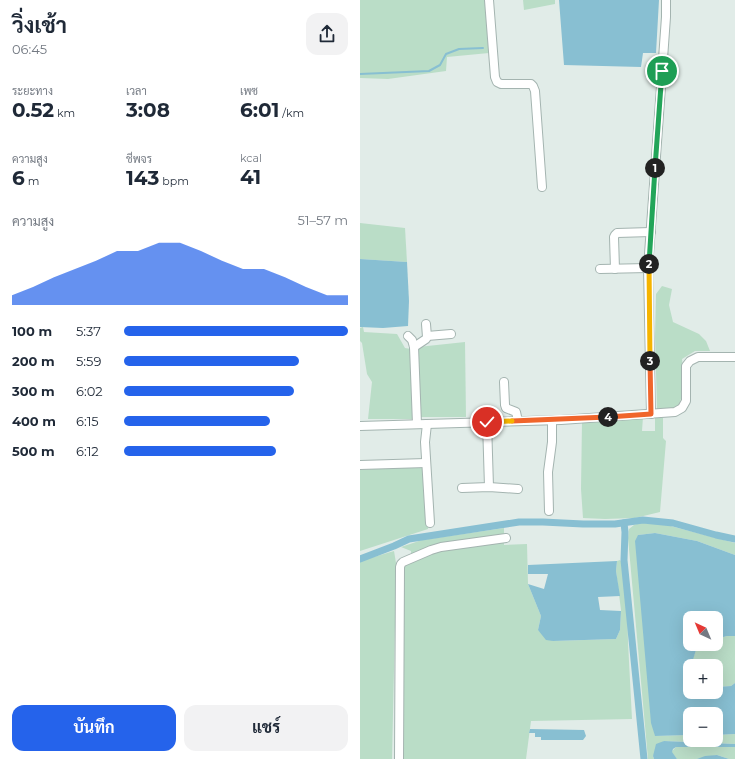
<!DOCTYPE html>
<html lang="th">
<meta charset="utf-8">
<style>
:root{--surface:#fff;--page:#f2f2f3;--text:#1f2937;--muted:#747a83;--accent:#2563eb}
body{margin:0;font-family:Montserrat,Sarabun,sans-serif;background:var(--page);color:var(--text);height:100vh;display:flex;flex-direction:column;font-size:15px;white-space:nowrap}
*{box-sizing:border-box;margin:0}
p{font-size:13px;color:var(--muted)}
.icon{flex:none;width:22px;height:22px;fill:none;stroke:currentColor;stroke-width:2;stroke-linecap:round;stroke-linejoin:round}
.map{position:relative;flex:1;overflow:hidden}
.details{display:flex;flex-direction:column;background:var(--surface);width:360px}
.details>*{flex:none}
.needle{width:26px;rotate:316deg}
.fabs{position:absolute;left:323px;top:611px;display:grid;gap:8px}
.fabs a{display:grid;place-items:center;width:40px;height:40px;border-radius:8px;background:var(--surface);box-shadow:0 4px 16px #0002;font-size:20px}
.pin{position:absolute;display:grid;place-items:center;width:34px;height:34px;color:#fff;margin:-17px;border:2px solid #fff;border-radius:50%;box-shadow:0 1px 4px #0007}
.km{position:absolute;width:20px;height:20px;margin:-10px;border-radius:50%;background:#222;color:#fff;font-size:11px;line-height:20px;text-align:center}
.round{display:grid;place-items:center;flex:none;width:42px;height:42px;border-radius:12px;background:var(--page)}
.headline{display:flex;align-items:center;justify-content:space-between;height:68px;padding:0 12px}
h1{font-size:22px;font-weight:700;line-height:30px}
.metrics{display:grid;grid-template-columns:repeat(3,1fr);gap:6px;height:68px;padding:4px 12px}
.metrics div{display:grid;align-content:center}
.metrics b{font-size:20px;font-weight:700}
.metrics small{font-size:11px;font-weight:400}
.metrics p{font-size:11px}
.chart{height:112px;padding:8px 12px}
.chart p{display:flex;justify-content:space-between}
.chart svg{width:100%;height:72px;margin-top:4px;fill:var(--accent);opacity:.7}
.action{display:flex;gap:8px;margin-top:auto;padding:8px 12px}
.action a{flex:1;height:46px;border-radius:12px;background:var(--accent);color:#fff;font-size:16px;font-weight:700;line-height:46px;text-align:center}
.action a+a{background:var(--page);color:var(--text)}
ul{padding:0 12px;list-style:none;font-size:13px}
li{display:grid;grid-template-columns:64px 48px 1fr;align-items:center;height:30px}
li i{height:10px;border-radius:5px;background:var(--accent)}
main{display:flex;flex:1;min-height:0}
.map>svg:first-child{display:block}
</style>
<main>
<section class="details">
<div class="headline"><div><h1>วิ่งเช้า</h1><p>06:45</p></div><a class="round"><svg class="icon" aria-label="share" viewBox="0 0 24 24"><path d="M12 15V3M7 8l5-5 5 5M5 13v7h14v-7"/></svg></a></div>
<div class="metrics">
<div><p>ระยะทาง</p><b>0.52<small> km</small></b></div>
<div><p>เวลา</p><b>3:08</b></div>
<div><p>เพซ</p><b>6:01<small> /km</small></b></div>
</div>
<div class="metrics">
<div><p>ความสูง</p><b>6<small> m</small></b></div>
<div><p>ชีพจร</p><b>143<small> bpm</small></b></div>
<div><p>kcal</p><b>41</b></div>
</div>
<div class="chart"><p><span>ความสูง</span>51–57 m</p>
<svg viewBox="0 0 160 44" preserveAspectRatio="none"><path d="M0 44V38L10 33L20 27L30 22L40 17L50 11L60 11L70 6L80 6L90 11L100 17L110 22L120 22L130 27L140 33L150 38L160 38V44z"/></svg>
</div>
<ul>
<li><b>100 m</b>5:37<i style="width:100%"></i></li>
<li><b>200 m</b>5:59<i style="width:78%"></i></li>
<li><b>300 m</b>6:02<i style="width:76%"></i></li>
<li><b>400 m</b>6:15<i style="width:65%"></i></li>
<li><b>500 m</b>6:12<i style="width:68%"></i></li>
</ul>
<div class="action"><a>บันทึก</a><a>แชร์</a></div>
</section>
<div class="map">
<svg width="375" height="759" viewBox="0 0 375 759">
<rect width="100%" height="100%" fill="#e1ece8"/>
<g fill="#baddc7">
<path d="M0,0H125L129,53L87,57L86,71L28,79L0,78Z"/>
<path d="M163,0H195V4L164,10Z"/>
<path d="M0,223L45,228L47,262L0,259Z"/>
<path d="M302,286L312,289L309,305L313,322L339,334L346,341L350,351H335L322,359C324,375 324,391 319,406L312,409H297L295,337L296,294Z"/>
<path d="M3,327L4,332L37,334L45,348L51,349L55,419H8L12,382L7,374L2,343L0,341V328Z"/>
<path d="M105,342L106,417H59L57,359L58,347Z"/>
<path d="M283,417L282,431H295V418H303V438L306,441L300,512L275,518L245,519L223,518L221,489L222,421Z"/>
<path d="M64,465L68,529L0,551V470Z"/>
<path d="M282,522L303,524L375,543V555L337,541L295,533L278,535L295,736L330,735V740H356V735L375,734V744L304,741L293,756L294,759H288L268,538L269,529L274,525Z"/>
<path d="M144,528V545L167,544L168,584L181,616L178,630L193,641L256,639L260,630L261,610L256,571L257,561L260,560L263,564L267,598L268,642L272,719L171,721L166,759H42V625L35,624L32,759H0V561L34,551L37,569L51,561V551L41,547L62,540Z"/>
<path d="M367,636H375V683L371,686L356,687V666H331V664L336,650L347,644H356V639Z"/>
<path d="M368,746L375,747V759H369L357,755L337,759H317L311,752L316,747Z"/>
</g>
<g fill="#88bfd2">
<path d="M199,0H299L296,53H283L281,67L204,65Z"/>
<path d="M0,259L47,262L49,301L48,326L23,328L0,327Z"/>
<path d="M295,533L337,541L375,555V636H367L356,639V618H330V644H347L336,650L331,666H330V692H356V687L371,686L375,683V734L356,735V714H330V735L295,736L291,723L275,541L278,535Z"/>
<path d="M257,561L256,571L260,596L238,597L240,610L261,611L260,630L256,639L193,641L186,640L178,630L181,616L168,584L184,589L188,574H168V565Z"/>
<path d="M170,729L224,730L226,736L223,740H181V737H175V733H169Z"/>
<path d="M304,741L375,744V747H316L313,749L312,752L317,759H294L293,756L296,744Z"/>
<path d="M357,755L369,759H337L345,756Z"/>
</g>
<g fill="none" stroke-linecap="round" stroke-linejoin="round">
<path stroke="#88bfd2" stroke-width="2" d="M0,74L69,71L80,65L86,54L99,49L123,48"/>
<g stroke="#88bfd2" stroke-width="7">
<path d="M264,523L265,532L264,560L284,759"/>
<path d="M0,559L34,546L49,539L159,522H183L223,524H255L283,520L313,523L356,535L375,539"/>
</g>
<g stroke="#a4b4b0" stroke-width="10">
<g id="minor">
<path d="M129,0L135,77L137,82L141,84H171L173,86L175,91L182,187"/>
<path d="M240,269L288,268"/>
<path d="M255,269L254,237L255,235L257,233L291,232"/>
<path d="M48,336L52,340L54,347L57,424"/>
<path d="M67,336L91,334"/>
<path d="M54,347L66,339L67,337L66,324"/>
<path d="M144,382L145,405L146,408L156,412L158,421"/>
<path d="M291,414L288,268L306,17V0"/>
<path d="M127,422L129,487"/>
<path d="M67,424L65,442L70,523"/>
<path d="M0,426L201,420L315,412L322,408L326,401V366L330,361L338,357H375"/>
<path d="M0,465L66,463"/>
<path d="M102,488L129,487L158,489"/>
<path d="M189,511L188,472L192,442V420"/>
<path d="M39,759L40,567L41,564L43,562L71,550L81,547L146,538"/>
</g>
</g>
<use href="#minor" stroke="#fff" stroke-width="8"/>
</g>
<g fill="none" stroke-linecap="round" stroke-linejoin="round">
<g stroke="#fff" stroke-width="8">
<path id="split-1" d="M295,168L302,71"/>
</g>
<g stroke="#fff" stroke-width="8">
<path id="split-2" d="M289,264L295,168"/>
</g>
<g stroke="#fff" stroke-width="8">
<path id="split-3" d="M289,264L290,361"/>
</g>
<g stroke="#fff" stroke-width="8">
<path id="split-4" d="M248,417L291,414L290,361"/>
</g>
<g stroke="#fff" stroke-width="8">
<path id="split-5" d="M152,421L248,417"/>
</g>
<g stroke="#fff" stroke-width="8">
<path id="split-6" d="M127,422L152,421"/>
</g>
<use href="#split-1" stroke="#22a559" stroke-width="5"/>
<use href="#split-2" stroke="#22a559" stroke-width="5"/>
<use href="#split-3" stroke="#f5b400" stroke-width="5"/>
<use href="#split-4" stroke="#f0652b" stroke-width="5"/>
<use href="#split-5" stroke="#f0652b" stroke-width="5"/>
<use href="#split-6" stroke="#f5b400" stroke-width="5"/>
</g>
</svg>
<div class="fabs">
<a><svg class="needle" viewBox="-14 -14 28 28"><path d="M0-13l5 13h-10z" fill="#e53935"/><path d="M0 13l5-13h-10z" fill="#747a83"/></svg></a>
<a>+</a>
<a>−</a>
</div>
<div class="pin" style="left:302px;top:71px;background:#1e9e55"><svg class="icon" aria-label="arrive" viewBox="0 0 24 24"><path d="M6 21V4h12l-3 4 3 4H6"/></svg></div>
<div class="pin" style="left:127px;top:422px;background:#d93025"><svg class="icon" aria-label="check" viewBox="0 0 24 24"><path d="M5 12l5 5 9-10"/></svg></div>
<b class="km" style="left:295px;top:168px">1</b>
<b class="km" style="left:289px;top:264px">2</b>
<b class="km" style="left:290px;top:361px">3</b>
<b class="km" style="left:248px;top:417px">4</b>
</div>
</main>
